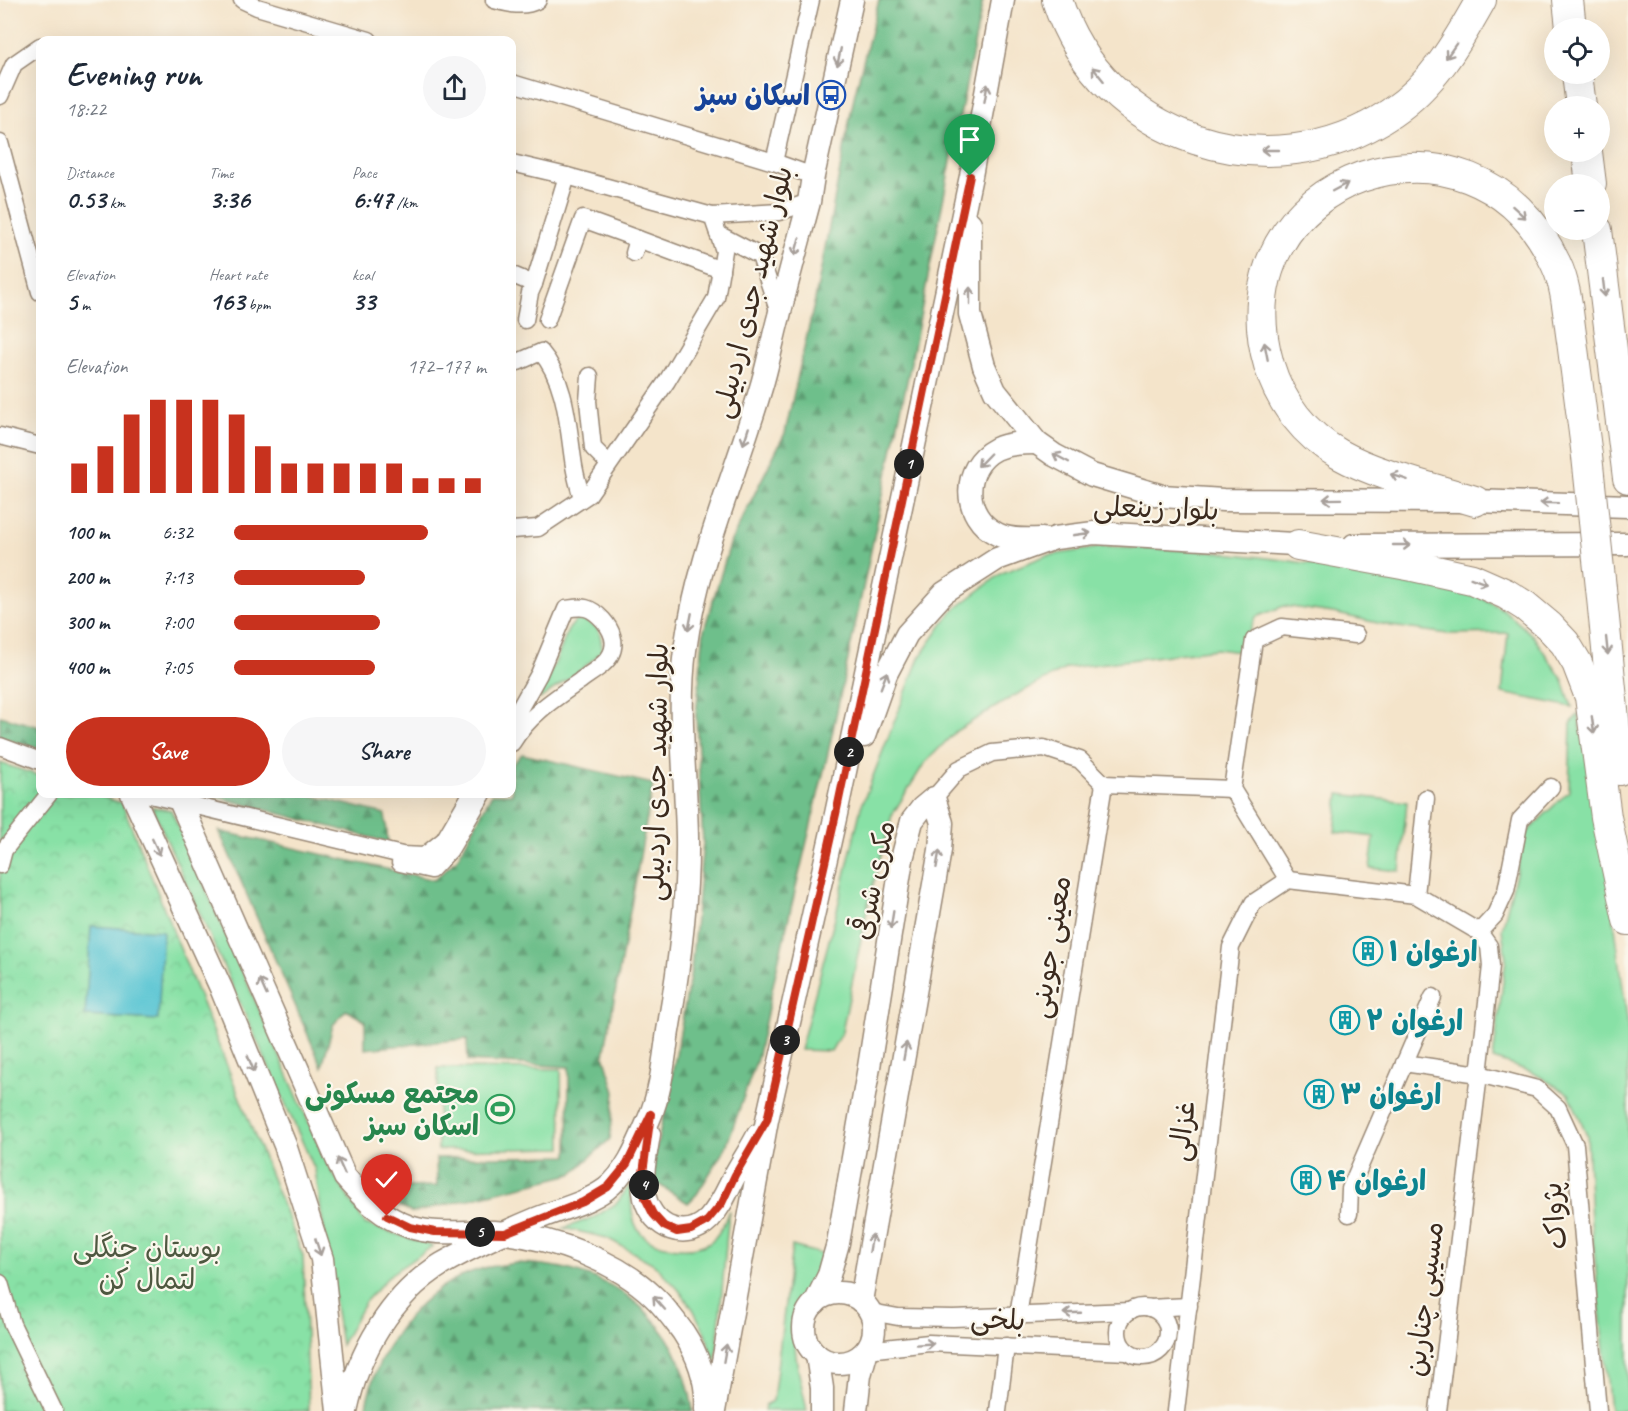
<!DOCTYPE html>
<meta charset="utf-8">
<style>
:root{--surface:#fff;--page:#f6f6f7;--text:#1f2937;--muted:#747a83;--accent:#c8321e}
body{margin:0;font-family:Caveat,"Playpen Sans Arabic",sans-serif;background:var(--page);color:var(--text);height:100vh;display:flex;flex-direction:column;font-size:22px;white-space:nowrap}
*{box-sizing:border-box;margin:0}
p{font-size:20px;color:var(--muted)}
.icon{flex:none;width:33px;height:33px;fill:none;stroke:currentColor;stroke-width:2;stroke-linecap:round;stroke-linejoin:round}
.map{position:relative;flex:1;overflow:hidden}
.drawer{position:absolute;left:36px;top:36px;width:480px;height:762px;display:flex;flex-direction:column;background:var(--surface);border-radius:12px;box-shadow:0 6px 24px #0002}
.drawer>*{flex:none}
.buttons{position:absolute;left:1544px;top:18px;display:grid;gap:12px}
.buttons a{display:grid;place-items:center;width:66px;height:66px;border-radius:50%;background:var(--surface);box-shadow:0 6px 24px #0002;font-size:30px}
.pin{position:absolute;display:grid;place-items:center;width:51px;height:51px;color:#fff;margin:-62px -26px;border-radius:50% 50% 50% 0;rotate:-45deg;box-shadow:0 0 6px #0007}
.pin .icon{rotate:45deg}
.km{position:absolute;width:30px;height:30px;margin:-15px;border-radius:50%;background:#222;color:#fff;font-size:16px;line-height:30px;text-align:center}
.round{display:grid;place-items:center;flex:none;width:63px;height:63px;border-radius:32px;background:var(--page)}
.overview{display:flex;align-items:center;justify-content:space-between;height:102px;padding:0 30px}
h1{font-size:33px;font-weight:800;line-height:45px}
.stats{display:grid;grid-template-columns:repeat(3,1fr);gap:9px;height:102px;padding:6px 30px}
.stats div{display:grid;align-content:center}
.stats b{font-size:26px;font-weight:800}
.stats small{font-size:16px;font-weight:400}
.stats p{font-size:16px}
.chart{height:168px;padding:12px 30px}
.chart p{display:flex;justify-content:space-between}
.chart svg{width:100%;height:108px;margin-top:6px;stroke:var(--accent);stroke-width:6}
.action{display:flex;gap:12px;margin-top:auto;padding:12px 30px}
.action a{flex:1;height:69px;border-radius:36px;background:var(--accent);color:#fff;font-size:24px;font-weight:800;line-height:69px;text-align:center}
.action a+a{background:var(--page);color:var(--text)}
ul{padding:0 30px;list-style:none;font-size:20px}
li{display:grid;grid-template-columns:96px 72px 1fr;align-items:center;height:45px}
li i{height:15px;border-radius:8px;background:var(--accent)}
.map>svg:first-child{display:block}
</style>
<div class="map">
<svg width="1628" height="1411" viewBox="0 0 1628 1411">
<defs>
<pattern id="forest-firs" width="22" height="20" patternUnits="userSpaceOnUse" patternTransform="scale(1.5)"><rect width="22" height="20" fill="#6ebf8b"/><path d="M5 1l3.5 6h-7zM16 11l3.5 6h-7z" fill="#5c9b71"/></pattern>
<pattern id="park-crowns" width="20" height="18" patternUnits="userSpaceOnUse" patternTransform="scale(1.5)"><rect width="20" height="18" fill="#88e1a6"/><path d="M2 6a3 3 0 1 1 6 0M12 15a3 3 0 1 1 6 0" fill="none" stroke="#76c18e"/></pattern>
</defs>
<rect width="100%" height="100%" fill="#fbf7ec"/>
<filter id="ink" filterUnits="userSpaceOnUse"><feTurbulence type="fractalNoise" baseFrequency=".0167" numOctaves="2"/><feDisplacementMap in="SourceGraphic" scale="12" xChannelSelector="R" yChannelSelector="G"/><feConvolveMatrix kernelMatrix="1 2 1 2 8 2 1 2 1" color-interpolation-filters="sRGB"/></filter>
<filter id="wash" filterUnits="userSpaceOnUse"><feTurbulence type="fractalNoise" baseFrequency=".008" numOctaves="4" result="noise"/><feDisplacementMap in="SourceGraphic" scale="24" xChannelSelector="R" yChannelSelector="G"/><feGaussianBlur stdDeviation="1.35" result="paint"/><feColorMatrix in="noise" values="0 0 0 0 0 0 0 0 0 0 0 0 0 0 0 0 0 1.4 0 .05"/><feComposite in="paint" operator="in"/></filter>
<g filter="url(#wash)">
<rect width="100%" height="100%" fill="#f4e4ca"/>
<g fill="#88e1a6" stroke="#628662" stroke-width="1.5">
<path d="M1103,547L1209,551L1284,560L1368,572L1473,593L1504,610L1533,636L1563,680L1572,707L1502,693L1508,633L1448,634L1391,626L1333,613L1284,606L1256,617L1240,652L1216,649L1067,668L1012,697L956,731L924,764L892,815L869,900L842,1032L831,1051L800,1050L837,910L861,807L919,658L951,612L1002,573L1045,556Z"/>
<path d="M577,619C598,625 601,628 602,650C585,670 561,683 540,699V692L556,661L568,630Z"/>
<path d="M1578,714L1604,843L1628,1026V1411H1610L1591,1220L1587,1135L1569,1094L1532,1072L1493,1059L1506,959L1502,929L1526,833L1569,791L1571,724Z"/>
<path d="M1339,794L1407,802L1400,871L1370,868L1374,837L1335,832Z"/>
<path d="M152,807L171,810L327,1164L365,1224L433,1246L391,1274L365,1302L341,1345L315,1170Z"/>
<path d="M438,1068L561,1069L562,1148L438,1150Z"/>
<path d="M631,1183C631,1197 630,1221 640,1232C654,1249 692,1253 710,1242C720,1235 725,1221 729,1210L715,1372L707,1337L693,1309L678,1289L654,1264L607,1238L564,1228L595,1217L617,1203Z"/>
<path d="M792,1246L825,1255C809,1288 791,1318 796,1356C798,1374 804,1393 807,1411H764L765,1405L773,1401Z"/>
</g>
<g fill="url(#forest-firs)" stroke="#547454" stroke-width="1.5">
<path d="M879,0H983L910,367L828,753L777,967L757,1059L726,1147L697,1194L688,1203L650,1179L676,1055L691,971L703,843L696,716L704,630L731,541L785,433L815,300L854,97Z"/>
<path d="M0,716L40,727V749L0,738Z"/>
<path d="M522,754L653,784L604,1055L615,1092L610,1139L572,1174L412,1213L380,1195L381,1188L437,1186L436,1158L568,1156L569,1067L468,1061L467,1039L365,1049V1021L346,1010L333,1025L322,1067L219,831L434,880L457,859L492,794H512V765Z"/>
<path d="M206,794H305L385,814L388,842Z"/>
<path d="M516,1263C610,1265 679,1314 693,1411H365C376,1349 419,1285 484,1268C494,1266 505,1265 516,1263Z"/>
</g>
<path fill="url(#park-crowns)" stroke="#628662" stroke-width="1.5" d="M0,763L40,776V794H93L122,803L303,1256L309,1411H0Z"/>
<path fill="#59c5d3" stroke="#4a7878" stroke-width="1.5" d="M91,926L163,931L158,1020L85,1016Z"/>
</g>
<g filter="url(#ink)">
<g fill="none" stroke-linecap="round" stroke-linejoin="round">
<g stroke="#988774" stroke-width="19">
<g id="street">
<path d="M242,0L257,7L369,40"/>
<path d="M494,0C509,4 524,8 538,0"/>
<path d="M512,83L774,162L813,176"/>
<path d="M0,96L14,64L40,46"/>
<path d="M0,143L40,292"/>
<path d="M774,162L811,0"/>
<path d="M512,163L567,176L712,216L779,212L809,202"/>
<path d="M718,234L760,256L779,313"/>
<path d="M634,253L638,239L721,270"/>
<path d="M515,276L534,284L567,176"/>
<path d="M525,320L530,293L534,284"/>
<path d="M547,320L583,219L638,239"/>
<path d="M518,362L541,352C567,382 568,429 574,466C576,477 579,488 582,498"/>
<path d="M590,376L588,401L593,448L609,464"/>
<path d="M0,436L40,446"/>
<path d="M512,530L538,528L589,494L667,381L716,298L724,251L712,216"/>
<path d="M512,722L539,674L566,609C583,606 590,606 603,620C611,629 617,642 611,654C606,665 590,673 580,681C554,699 528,716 512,743"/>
<path d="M0,746L40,761"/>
<path d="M1104,784L1232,789"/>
<path d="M146,794L402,855L424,856L444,840L471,794"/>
<path d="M934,798L959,769L992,753L1044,748L1080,760L1104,784L1018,1316"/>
<path d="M400,863L431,870L450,850L483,794"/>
<path d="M0,865L4,850L49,794"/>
<path d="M1288,880L1416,895L1479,932L1489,946L1491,966L1479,1074L1438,1411"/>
<path d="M1288,880L1232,789L1254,640L1282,627L1356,635"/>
<path d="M1416,895L1426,798"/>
<path d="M1479,932L1495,915L1506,891L1520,820L1551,787"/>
<path d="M1404,1063L1479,1074L1537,1089L1558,1108L1575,1145L1598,1411"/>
<path d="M1349,1214L1350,1189L1433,997"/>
<path d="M0,1283L12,1324L54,1411"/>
<circle cx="1143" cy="1332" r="25"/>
<path d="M1149,1308L1189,1306"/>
<path d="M871,1312L898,1317L953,1318L1130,1311"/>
<path d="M867,1350L929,1343L1128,1352"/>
<path d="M998,1411L1006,1346"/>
<path d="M1176,1411L1231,947L1253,903L1288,880"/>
</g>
</g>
<g stroke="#988774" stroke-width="25">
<g id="secondary">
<path d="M970,223V314L984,366L995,391L1037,443L1054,455L1092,475L1162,496L1223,500L1475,501L1628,506"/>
<path d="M1037,443C1023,443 1009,443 996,449C961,467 962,517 997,534C1010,541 1028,539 1042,539"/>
<path d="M1354,545L1628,544"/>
<path d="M864,736L886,674L907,634L944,593L997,559L1055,538L1094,533L1312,545"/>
<path d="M132,794L221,988L285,1145L322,1259L338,1411"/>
<path d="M181,803L345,1177C363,1198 382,1217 410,1227C440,1237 474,1229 505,1233C556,1239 617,1261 654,1297C665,1307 674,1320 683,1332C698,1355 708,1382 706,1410"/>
<path d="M649,1134C646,1154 640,1178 645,1198C653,1228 686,1242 709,1219C721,1206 727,1191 735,1175C742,1162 751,1149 758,1135"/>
<circle cx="839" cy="1328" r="35"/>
<path d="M815,1303L829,1275L838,1243L869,1067L902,859L912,821L922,808L934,798L942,823L940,850L861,1301"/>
<path d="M817,1355L822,1388V1411"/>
<path d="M346,1411C358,1353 391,1295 442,1264C471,1247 505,1232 536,1219C560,1209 585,1204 606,1189C627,1173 639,1142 649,1119C661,1092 664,1059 668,1031C679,968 688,901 687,837C686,776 677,712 685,650C697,561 735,476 760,391C768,366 772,341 779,316C788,278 799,240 809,202L813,176L852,0"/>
<path d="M714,1411L767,1120L836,814L971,176L1003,0"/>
<path d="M856,1411L860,1375L867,1350"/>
</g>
</g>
<g stroke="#988774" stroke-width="32">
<g id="highway">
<path d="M1057,0C1102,140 1271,194 1391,113C1433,85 1457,43 1481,0"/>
<path d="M1568,0L1571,28"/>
<path d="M1577,74L1581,106"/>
<path d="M1587,152L1591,184"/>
<path d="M1597,230L1628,478"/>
<path d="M1475,501C1433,488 1376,475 1339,454C1305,435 1280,402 1269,365C1214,177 1475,85 1556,264C1567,287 1568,316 1572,341C1577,380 1582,418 1587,456"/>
<path d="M1298,545L1413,566L1472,579L1506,594L1525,606L1549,626L1565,643L1577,663L1590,697L1606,817L1628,920"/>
<path d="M1601,588L1619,770"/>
</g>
</g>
<use href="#street" stroke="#fff" stroke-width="16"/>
<use href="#secondary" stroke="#fff" stroke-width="22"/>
<use href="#highway" stroke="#fff" stroke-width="30"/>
<g stroke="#988774" stroke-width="32" stroke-linecap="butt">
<path id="highway-bridge" d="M1587,456L1601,588"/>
</g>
<use href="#highway-bridge" stroke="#fff" stroke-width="30"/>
</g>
<defs><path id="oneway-shaft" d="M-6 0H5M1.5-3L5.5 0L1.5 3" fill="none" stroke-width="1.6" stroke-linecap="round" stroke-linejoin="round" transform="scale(1.5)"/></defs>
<g stroke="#a79f9a">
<use href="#oneway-shaft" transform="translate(1451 51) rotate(125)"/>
<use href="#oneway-shaft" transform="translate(839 57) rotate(102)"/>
<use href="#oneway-shaft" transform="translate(1098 74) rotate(-129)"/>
<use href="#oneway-shaft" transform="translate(986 93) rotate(-80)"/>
<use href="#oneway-shaft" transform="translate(1270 150) rotate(180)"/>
<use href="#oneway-shaft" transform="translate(1340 187) rotate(-28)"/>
<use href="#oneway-shaft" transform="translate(1519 212) rotate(42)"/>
<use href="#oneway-shaft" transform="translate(797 247) rotate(105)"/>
<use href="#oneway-shaft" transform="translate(1604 288) rotate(83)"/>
<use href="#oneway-shaft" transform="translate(970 296) rotate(-90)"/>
<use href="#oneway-shaft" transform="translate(1266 351) rotate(-101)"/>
<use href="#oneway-shaft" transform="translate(746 436) rotate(108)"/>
<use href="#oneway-shaft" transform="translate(1061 458) rotate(-152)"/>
<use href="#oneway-shaft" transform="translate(984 460) rotate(134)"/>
<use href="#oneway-shaft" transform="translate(1399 477) rotate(-162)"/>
<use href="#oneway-shaft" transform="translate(1332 499) rotate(179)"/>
<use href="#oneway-shaft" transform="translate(1549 503) rotate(-178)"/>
<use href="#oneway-shaft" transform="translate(1082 534) rotate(-8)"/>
<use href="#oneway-shaft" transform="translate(1402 545)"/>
<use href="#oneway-shaft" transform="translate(1479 581) rotate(20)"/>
<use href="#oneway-shaft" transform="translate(690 622) rotate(101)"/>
<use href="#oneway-shaft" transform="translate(1607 646) rotate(84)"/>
<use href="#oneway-shaft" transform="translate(884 680) rotate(-69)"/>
<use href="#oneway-shaft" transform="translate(1593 725) rotate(82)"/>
<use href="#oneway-shaft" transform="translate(156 847) rotate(65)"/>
<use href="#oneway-shaft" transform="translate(938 859) rotate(-80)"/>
<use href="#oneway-shaft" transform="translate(892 920) rotate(99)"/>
<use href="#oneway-shaft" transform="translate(263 987) rotate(-114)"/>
<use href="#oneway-shaft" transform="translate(905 1051) rotate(-80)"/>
<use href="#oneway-shaft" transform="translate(251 1064) rotate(68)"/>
<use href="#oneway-shaft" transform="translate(341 1166) rotate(-114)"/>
<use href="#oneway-shaft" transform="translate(871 1243) rotate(-80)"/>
<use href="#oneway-shaft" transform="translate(318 1247) rotate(72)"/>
<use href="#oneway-shaft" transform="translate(659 1303) rotate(-132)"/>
<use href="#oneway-shaft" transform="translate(1072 1313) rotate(178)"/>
<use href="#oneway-shaft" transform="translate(925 1344) rotate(-4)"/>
<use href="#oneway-shaft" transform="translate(725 1353) rotate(-80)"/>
</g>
</g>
<g fill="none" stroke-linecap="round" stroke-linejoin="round" filter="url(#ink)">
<g stroke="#fff" stroke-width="12">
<path id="route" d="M387,1216L410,1227L435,1232L505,1233L583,1202L608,1187L627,1164L651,1114L643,1173L645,1198L653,1214L664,1226L677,1232L691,1230L707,1221L722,1203L735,1175L767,1120L836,814L970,176"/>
</g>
<use href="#route" stroke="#c8321e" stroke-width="8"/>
</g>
<defs>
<g id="bus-ring" transform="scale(1.5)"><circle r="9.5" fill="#fbf7ec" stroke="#1a4fb4" stroke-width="1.5"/><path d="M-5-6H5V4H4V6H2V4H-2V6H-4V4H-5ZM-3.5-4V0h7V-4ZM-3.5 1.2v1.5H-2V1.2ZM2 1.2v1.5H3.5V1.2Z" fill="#1a4fb4"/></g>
<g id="building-ring" transform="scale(1.5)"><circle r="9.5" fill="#fbf7ec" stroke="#0f9aa8" stroke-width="1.5"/><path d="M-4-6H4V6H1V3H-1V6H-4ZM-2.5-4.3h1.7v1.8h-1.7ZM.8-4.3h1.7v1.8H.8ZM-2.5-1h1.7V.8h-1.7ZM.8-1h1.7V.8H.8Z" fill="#0f9aa8"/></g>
<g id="stadium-ring" transform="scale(1.5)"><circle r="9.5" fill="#fbf7ec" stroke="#2e9e5b" stroke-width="1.5"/><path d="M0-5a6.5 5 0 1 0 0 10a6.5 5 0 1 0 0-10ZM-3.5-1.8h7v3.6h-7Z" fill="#2e9e5b"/></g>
</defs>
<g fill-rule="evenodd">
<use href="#bus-ring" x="831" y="95"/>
<use href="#building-ring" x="1368" y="951"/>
<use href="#building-ring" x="1345" y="1020"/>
<use href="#building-ring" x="1319" y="1094"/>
<use href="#stadium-ring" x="500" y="1109"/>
<use href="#building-ring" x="1306" y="1180"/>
</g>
<g text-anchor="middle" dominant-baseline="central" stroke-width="4.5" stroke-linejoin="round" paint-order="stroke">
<g font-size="28" font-weight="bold" fill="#164399" stroke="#fbf7ec" text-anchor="end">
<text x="810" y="95">اسکان سبز</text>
</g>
<g font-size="28" fill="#3b2a1e" stroke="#fbf7ec">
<text transform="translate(752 292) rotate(-76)">بلوار شهید جدی اردبیلی</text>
<text transform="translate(1156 508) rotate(2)">بلوار زینعلی</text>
<text transform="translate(656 772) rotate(-89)">بلوار شهید جدی اردبیلی</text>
<text transform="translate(873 880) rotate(-78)">مکری شرقی</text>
<text transform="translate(1050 947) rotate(-81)">معینی جوینی</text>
<text transform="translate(1182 1131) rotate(-83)">غزالی</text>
<text transform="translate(1554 1216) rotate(-95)">پژواک</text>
<text transform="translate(1424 1299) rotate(-83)">مسیبی چناربن</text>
<text transform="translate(998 1319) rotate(3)">بلخی</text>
</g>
<g font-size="28" font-weight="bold" fill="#0d838f" stroke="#fbf7ec" text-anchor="start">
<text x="1389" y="951">ارغوان ۱</text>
<text x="1366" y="1020">ارغوان ۲</text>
<text x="1340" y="1094">ارغوان ۳</text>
<text x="1327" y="1180">ارغوان ۴</text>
</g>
<g font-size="28" font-weight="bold" fill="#27864d" stroke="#fbf7ec" text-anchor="end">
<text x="479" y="1093">مجتمع مسکونی<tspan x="479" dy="32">اسکان سبز</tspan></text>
</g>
<g font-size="28" fill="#4e5840" stroke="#fbf7ec">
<text x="147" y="1247">بوستان جنگلی<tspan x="147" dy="32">لتمال کن</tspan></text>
</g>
</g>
</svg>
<div class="buttons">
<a><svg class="icon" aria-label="locate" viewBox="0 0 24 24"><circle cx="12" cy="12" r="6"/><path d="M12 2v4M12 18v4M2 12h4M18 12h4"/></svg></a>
<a>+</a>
<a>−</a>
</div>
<div class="pin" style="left:970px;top:176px;background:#1e9e55"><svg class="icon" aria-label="arrive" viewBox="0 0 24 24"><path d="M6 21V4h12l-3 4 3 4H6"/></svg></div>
<div class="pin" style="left:387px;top:1216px;background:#d93025"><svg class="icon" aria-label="check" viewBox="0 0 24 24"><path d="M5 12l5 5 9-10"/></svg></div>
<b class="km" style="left:909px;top:464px">1</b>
<b class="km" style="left:849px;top:752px">2</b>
<b class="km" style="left:785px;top:1040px">3</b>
<b class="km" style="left:644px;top:1185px">4</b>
<b class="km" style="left:480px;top:1232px">5</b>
<section class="drawer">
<div class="overview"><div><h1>Evening run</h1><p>18:22</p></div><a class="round"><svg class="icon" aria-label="share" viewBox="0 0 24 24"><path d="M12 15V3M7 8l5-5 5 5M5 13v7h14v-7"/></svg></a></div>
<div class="stats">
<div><p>Distance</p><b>0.53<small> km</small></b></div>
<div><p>Time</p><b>3:36</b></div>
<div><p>Pace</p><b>6:47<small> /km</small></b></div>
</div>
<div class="stats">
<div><p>Elevation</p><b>5<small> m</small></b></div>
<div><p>Heart rate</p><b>163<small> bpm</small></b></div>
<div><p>kcal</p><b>33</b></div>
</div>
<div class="chart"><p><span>Elevation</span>172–177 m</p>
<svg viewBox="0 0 160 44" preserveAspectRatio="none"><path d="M5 44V32M15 44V25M25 44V12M35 44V6M45 44V6M55 44V6M65 44V12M75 44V25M85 44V32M95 44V32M105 44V32M115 44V32M125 44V32M135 44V38M145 44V38M155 44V38"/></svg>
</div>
<ul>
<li><b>100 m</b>6:32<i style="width:77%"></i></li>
<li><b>200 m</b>7:13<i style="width:52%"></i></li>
<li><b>300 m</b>7:00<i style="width:58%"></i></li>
<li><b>400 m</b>7:05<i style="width:56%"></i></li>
</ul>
<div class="action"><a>Save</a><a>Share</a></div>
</section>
</div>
